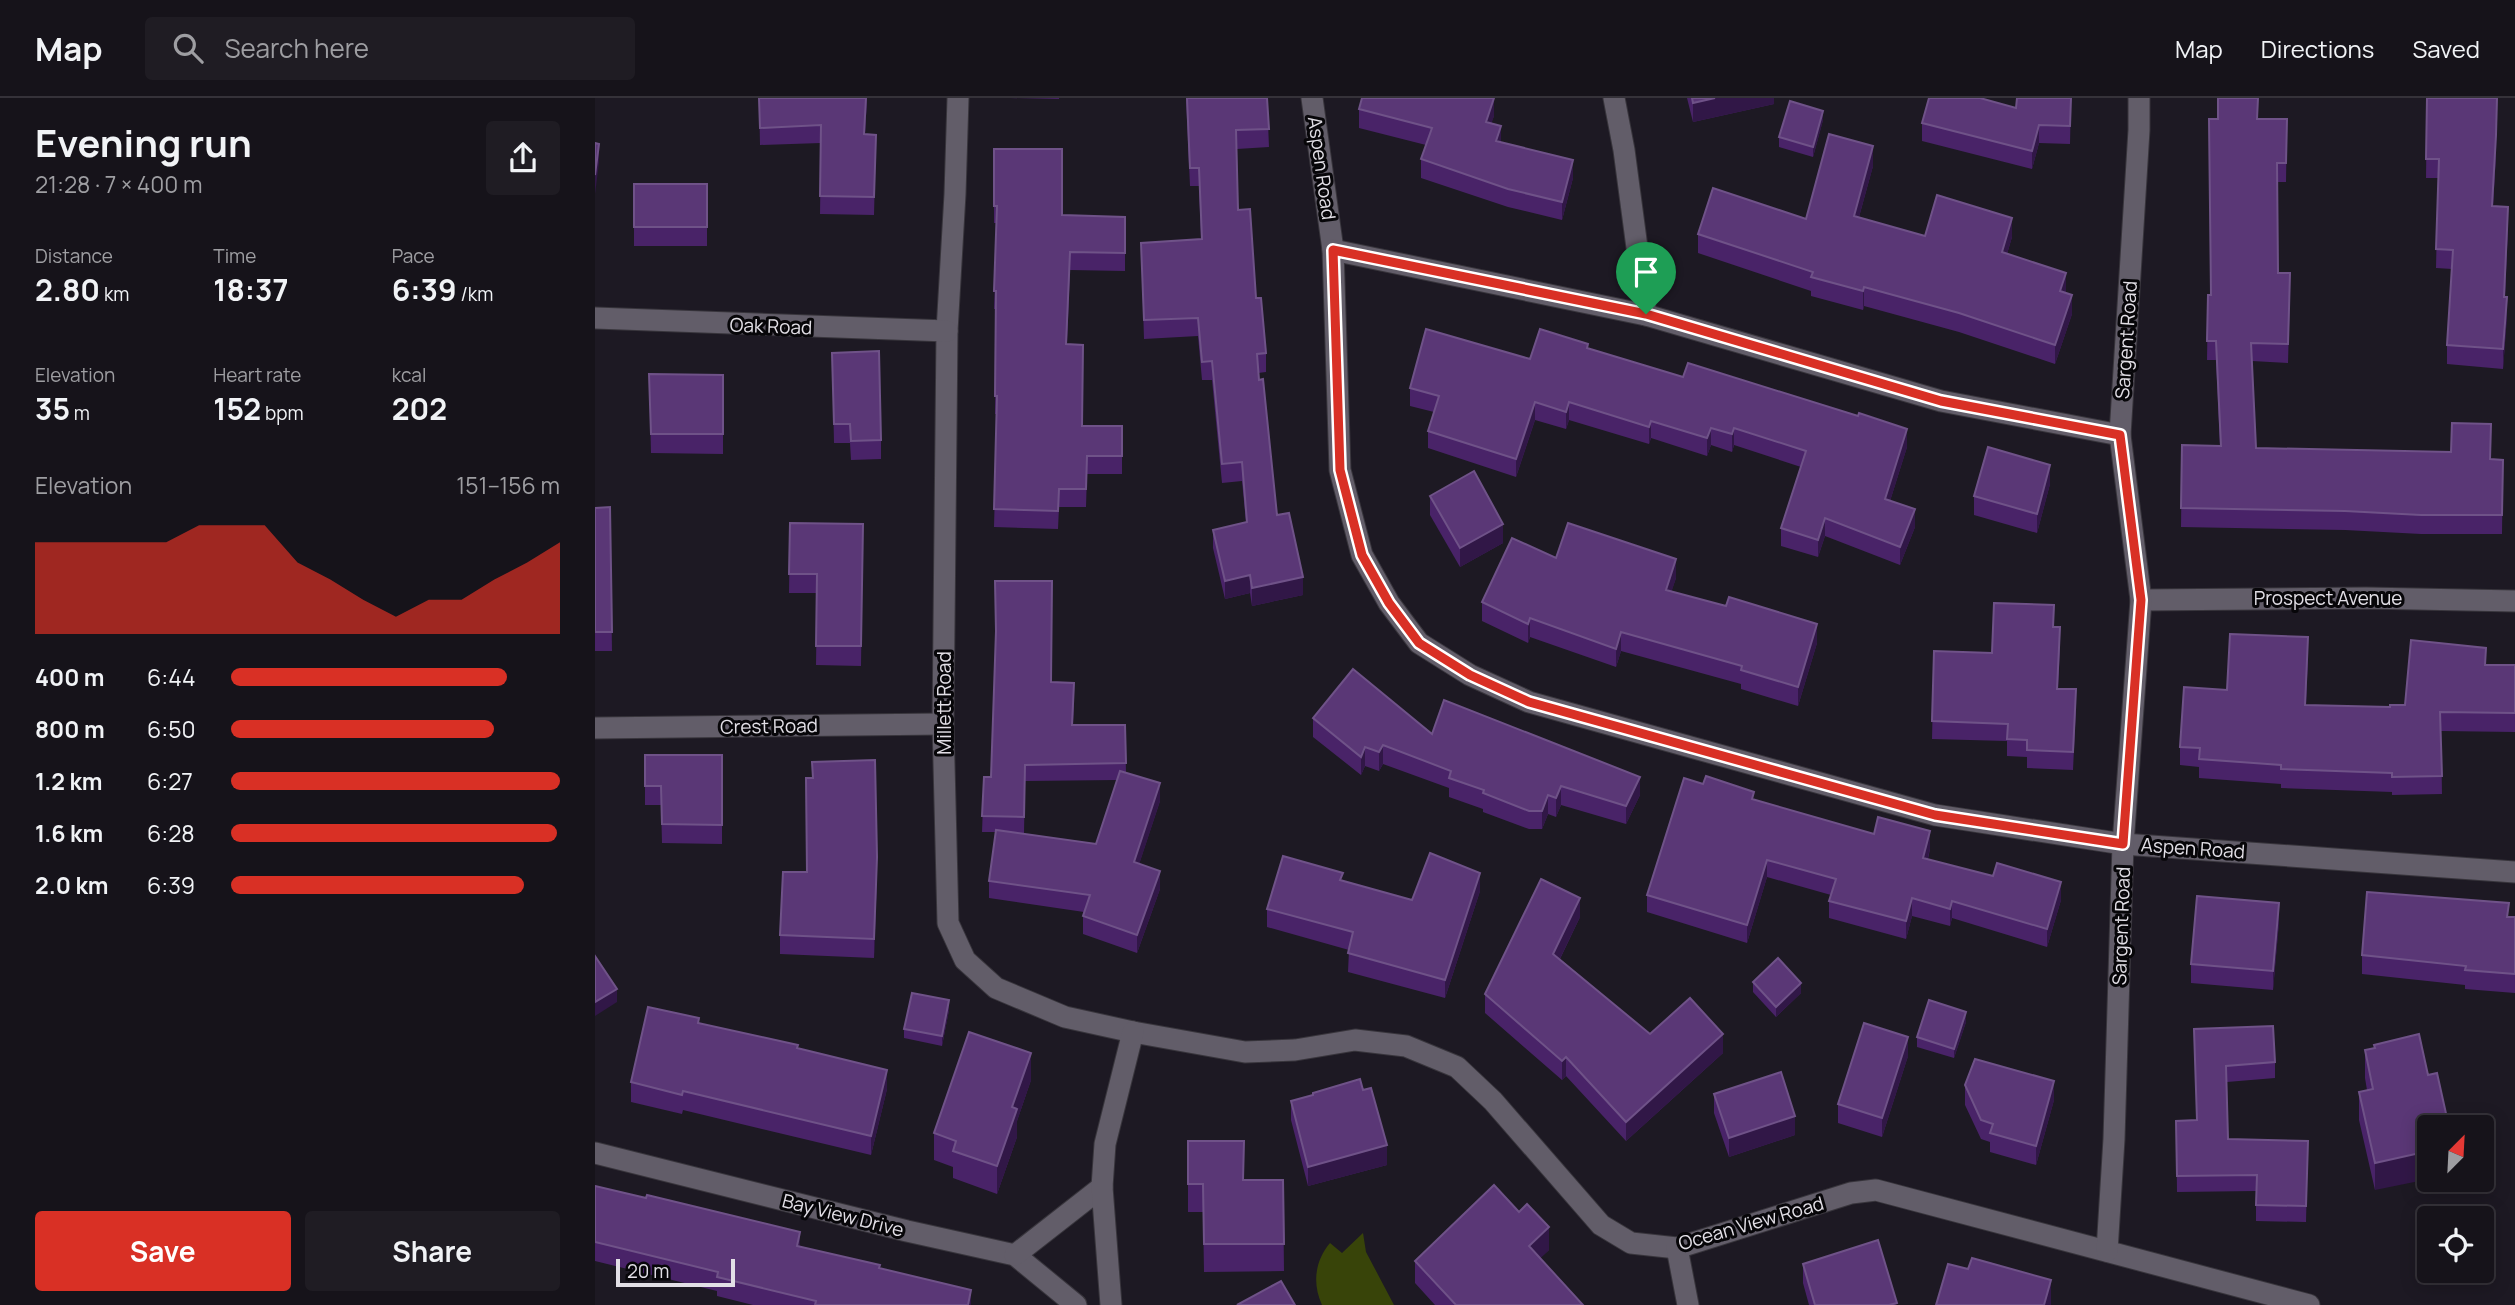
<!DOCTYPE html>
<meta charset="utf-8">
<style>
:root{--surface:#16131a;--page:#1f1c23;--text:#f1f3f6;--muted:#9e9ea2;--line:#353239;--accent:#d93025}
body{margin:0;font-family:Manrope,sans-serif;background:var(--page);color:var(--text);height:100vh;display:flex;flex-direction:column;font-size:26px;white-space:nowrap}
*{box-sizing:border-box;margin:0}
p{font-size:23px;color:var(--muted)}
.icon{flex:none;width:38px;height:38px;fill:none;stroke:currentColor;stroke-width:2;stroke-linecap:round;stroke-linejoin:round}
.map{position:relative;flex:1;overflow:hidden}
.drawer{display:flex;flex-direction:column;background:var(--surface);width:595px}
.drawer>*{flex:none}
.needle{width:46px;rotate:24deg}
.tools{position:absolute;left:1822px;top:1017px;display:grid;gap:14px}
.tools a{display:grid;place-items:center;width:77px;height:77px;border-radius:7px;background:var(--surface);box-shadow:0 4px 18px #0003,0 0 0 2px var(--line);font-size:35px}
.scale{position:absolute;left:21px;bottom:18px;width:119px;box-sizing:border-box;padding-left:7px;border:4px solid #e2dfe6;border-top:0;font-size:19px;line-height:24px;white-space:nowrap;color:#e2dfe6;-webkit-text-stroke:5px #070609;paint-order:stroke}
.pin{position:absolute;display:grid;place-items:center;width:60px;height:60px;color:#fff;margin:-72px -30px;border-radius:50% 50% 50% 0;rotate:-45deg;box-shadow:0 0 7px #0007}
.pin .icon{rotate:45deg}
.round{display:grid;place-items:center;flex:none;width:74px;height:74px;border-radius:7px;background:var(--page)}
.headline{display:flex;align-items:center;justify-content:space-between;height:119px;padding:0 35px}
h1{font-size:38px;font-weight:700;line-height:52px}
.figures{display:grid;grid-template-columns:repeat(3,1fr);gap:10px;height:119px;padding:7px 35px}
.figures div{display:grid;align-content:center}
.figures b{font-size:30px;font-weight:700}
.figures small{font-size:19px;font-weight:400}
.figures p{font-size:19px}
.chart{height:196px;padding:14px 35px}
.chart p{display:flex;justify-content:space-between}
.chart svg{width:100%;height:126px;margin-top:7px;fill:var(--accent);opacity:.7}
.primary-button{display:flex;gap:14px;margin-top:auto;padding:14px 35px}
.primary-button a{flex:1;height:80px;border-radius:7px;background:var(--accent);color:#fff;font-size:28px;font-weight:700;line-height:80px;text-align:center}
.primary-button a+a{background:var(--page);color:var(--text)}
ul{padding:0 35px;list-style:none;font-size:23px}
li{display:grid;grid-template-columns:112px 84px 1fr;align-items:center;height:52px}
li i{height:18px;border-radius:9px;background:var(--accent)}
header{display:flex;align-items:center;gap:42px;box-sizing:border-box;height:98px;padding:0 35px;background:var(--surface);border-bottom:2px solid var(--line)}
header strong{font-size:33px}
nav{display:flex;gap:38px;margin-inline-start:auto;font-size:24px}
.search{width:490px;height:63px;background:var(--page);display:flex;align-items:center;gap:18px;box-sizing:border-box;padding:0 24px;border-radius:7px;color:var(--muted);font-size:26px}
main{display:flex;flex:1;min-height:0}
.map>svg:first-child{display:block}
</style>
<header>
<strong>Map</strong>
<div class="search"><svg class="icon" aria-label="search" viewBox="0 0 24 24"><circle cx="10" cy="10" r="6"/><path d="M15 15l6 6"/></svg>Search here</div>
<nav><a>Map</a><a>Directions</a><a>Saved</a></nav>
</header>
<main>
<section class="drawer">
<div class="headline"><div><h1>Evening run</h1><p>21:28 · 7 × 400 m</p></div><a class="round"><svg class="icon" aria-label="share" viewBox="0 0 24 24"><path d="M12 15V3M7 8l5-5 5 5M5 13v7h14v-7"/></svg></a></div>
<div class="figures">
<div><p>Distance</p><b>2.80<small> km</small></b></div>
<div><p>Time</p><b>18:37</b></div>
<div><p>Pace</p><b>6:39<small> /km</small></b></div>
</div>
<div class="figures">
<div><p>Elevation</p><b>35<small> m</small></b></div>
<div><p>Heart rate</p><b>152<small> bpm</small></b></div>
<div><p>kcal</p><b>202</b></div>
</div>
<div class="chart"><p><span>Elevation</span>151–156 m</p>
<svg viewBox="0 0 160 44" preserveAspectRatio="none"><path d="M0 44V12L10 12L20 12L30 12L40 12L50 6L60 6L70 6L80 19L90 25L100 32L110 38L120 32L130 32L140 25L150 19L160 12V44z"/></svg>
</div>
<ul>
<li><b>400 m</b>6:44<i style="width:84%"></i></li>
<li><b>800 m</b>6:50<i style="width:80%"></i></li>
<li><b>1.2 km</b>6:27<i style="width:100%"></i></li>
<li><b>1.6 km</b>6:28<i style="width:99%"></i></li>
<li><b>2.0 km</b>6:39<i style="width:89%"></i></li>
</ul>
<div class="primary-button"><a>Save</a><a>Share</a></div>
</section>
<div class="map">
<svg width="1920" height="1207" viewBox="0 0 1920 1207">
<rect width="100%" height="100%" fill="#1d1923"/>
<path fill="#384409" d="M768,1135L771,1154L799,1207H727C717,1185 720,1163 735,1145L747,1155Z"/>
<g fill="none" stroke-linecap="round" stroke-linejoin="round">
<g stroke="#38353c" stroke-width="23">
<g id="minor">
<path d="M363,0L360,96L352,233L348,626L353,825L370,862L401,890L470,919L538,934L650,954L700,952L760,942L811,948L862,969L898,1003L1006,1127L1036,1145L1082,1150L1256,1095L1281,1092L1714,1207"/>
<path d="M717,0L738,152L745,372L767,457L794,505L824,545L875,577L934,604L1340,717L1528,746L1920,774"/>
<path d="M1019,0L1029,52L1051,217"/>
<path d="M738,152L1051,217L1346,303L1525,337"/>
<path d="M0,220L352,233"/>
<path d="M1546,502L1771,500L1920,503"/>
<path d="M0,630L348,626"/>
<path d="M0,1055L312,1133L420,1157L481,1207"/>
<path d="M1082,1150L1093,1207"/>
<path d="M1512,1153L1519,1041L1528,746L1546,502L1525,337L1544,32V0"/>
<path d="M420,1157L507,1089"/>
<path d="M516,1207L507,1089L510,1046L538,934"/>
</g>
</g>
<use href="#minor" stroke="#625d69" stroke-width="21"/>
</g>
<g fill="#492368" fill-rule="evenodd">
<path d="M164,0H272L270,36L281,37L279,117L225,116L226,45L165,47Z"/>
<path d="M415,0H464V1Z"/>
<path d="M591,0H672L674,49L642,51L643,112L671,255V274L663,275L682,417L708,497L657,508L655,495L630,501L618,450V432L651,424L647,383L627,385L617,282H607L603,238L549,241L546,145L606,141L604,88H595Z"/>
<path d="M1092,0H1179V6L1098,24Z"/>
<path d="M1476,0L1475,46L1444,45L1437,71L1327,43V25Z"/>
<path d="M1663,0L1662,21H1692L1691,84H1682L1683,175L1695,193L1693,265L1657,263L1661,350L1908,362L1907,436H1826L1750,432L1586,429L1587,347L1625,348L1621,262H1612L1613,197H1616L1623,21Z"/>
<path d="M1832,0L1901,56L1898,108L1913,128L1910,199L1912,218L1908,271L1852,266V247L1857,171L1841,170L1843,80H1831Z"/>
<path d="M764,11L899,18L896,25L906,44L978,80L967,122L913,109L826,80V61L831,47L764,30Z"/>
<path d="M1228,22L1218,59L1184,49V39Z"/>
<path d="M399,51L467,117L530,119V173L475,172L472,246L487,328H527V376H492L491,409H464L463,431L399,429L402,316H400L401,211H399L402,125H399Z"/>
<path d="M1278,68L1264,119L1330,138L1417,139L1412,156L1471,195L1477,216L1460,266L1364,234L1269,208L1268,212L1216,198V193L1103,155V136L1211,121Z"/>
<rect x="39" y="86" width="73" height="62"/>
<path d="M993,250L1312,349L1295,403L1320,429L1305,467L1230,438L1223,459L1186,448V430L1206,369L1139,347L1137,354L1116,347L1112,358L1056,340L1054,346L974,322L971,331L940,322L921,379L833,350V333L839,314L815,308V290L935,261Z"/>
<path d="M237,255L286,342V361L256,362L255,345H239Z"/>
<path d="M54,276L128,277V356L56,355Z"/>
<path d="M1455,386L1442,435L1379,417V398Z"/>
<path d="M835,398L908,445L865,469L835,417Z"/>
<path d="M15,409L17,553H0V410Z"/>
<path d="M195,425L268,426L266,568L221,567L222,495H194Z"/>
<path d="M961,460L1081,480L1076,494L1222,545L1203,608L1146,591V586L1026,553L1021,569L935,539L933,545L887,523V504Z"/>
<path d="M1459,529L1465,547L1463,591L1481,609L1478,672L1432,670V659L1412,658V643L1337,641L1339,553L1397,555Z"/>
<path d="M1713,557L1711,607L1795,609L1810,607L1891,567H1920V634L1846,633L1847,696L1797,697V694L1686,690V686L1604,680V669L1585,667V649L1632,592Z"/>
<path d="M456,584L479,601L478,627H530L531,675L565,703L544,766L565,791L542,855L488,836V818L489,814L394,800V783L401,734H387L389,679H396ZM522,682L501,746L424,735H429L430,683Z"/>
<path d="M718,620L837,636L1045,697L1031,726L966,707L961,719L953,716L947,731H934L888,714V711L854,699V690L788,666L784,673L770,668L766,677L718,639Z"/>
<path d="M50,657H127V746L67,745L66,707H50Z"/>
<path d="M1159,702L1279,736L1335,751L1333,761L1466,802L1452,849L1357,820L1355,828L1317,818L1311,841L1234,820V803L1236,797L1172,779L1152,845L1052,814V797Z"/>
<path d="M282,778L279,860L185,856V837Z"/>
<path d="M748,783L817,802L885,793L850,900L753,874L754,852L672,829V811Z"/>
<path d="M985,819L965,861L1055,936L1128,955L1031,1043L971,978L967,982L890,915V896Z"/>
<path d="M1914,819H1920V895L1870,891V887L1767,876V857Z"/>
<path d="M1684,824L1678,892L1596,885V866Z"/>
<path d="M1158,884L1206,895L1181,919L1158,894Z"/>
<path d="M354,912L347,948L309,940V931Z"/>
<path d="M1371,924L1359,960L1322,949V939Z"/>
<path d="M104,925L203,950L292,991L276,1057L88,1012L87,1016L36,1004V984Z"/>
<path d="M1599,931L1680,964V980L1632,984L1633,1041L1713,1043L1711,1124L1661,1123V1093L1582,1094L1581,1023L1602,1022Z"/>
<path d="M1779,947L1833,977L1780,1092L1764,1022V994L1772,992L1770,980V952L1779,950Z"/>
<path d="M1313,958L1287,1039L1243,1025V1006Z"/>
<path d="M436,982L422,1023V1039L402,1096L358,1080V1069L339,1062V1035Z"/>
<path d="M1370,987L1459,1002L1441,1067L1395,1054V1044L1386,1041L1370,1007Z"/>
<path d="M768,992L792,1067L713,1088L696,1022V1003L718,997V995Z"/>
<path d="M1119,996L1200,1037L1134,1059L1119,1015Z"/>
<path d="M593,1043L649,1082H688L689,1173L609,1174L608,1114H593Z"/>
<path d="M0,1088L205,1149L285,1170L376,1207H158L122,1198V1193L0,1163Z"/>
<path d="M954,1152L945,1160L988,1207H840L820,1185V1163Z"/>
<path d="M1208,1166L1302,1207H1214L1208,1185Z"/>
</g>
<g fill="#311747">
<path d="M271,0H272L269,54V36Z"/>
<path d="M899,0V18L891,42V24Z"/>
<path d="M1120,0H1179V6L1098,24V5Z"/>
<path d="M1902,0L1901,56L1897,127V108Z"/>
<path d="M1228,13V22L1218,59V49Z"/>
<path d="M1444,27V45L1437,71V53Z"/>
<path d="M906,28V47L901,43Z"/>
<path d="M4,46V65L0,96V77Z"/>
<path d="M1278,48V68L1259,137V118Z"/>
<path d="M978,62V80L967,122V104Z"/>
<path d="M1913,109V128L1909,218V199Z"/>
<path d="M1417,120V139L1407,173V154Z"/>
<path d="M1471,175V195L1465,193Z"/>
<path d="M1269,189V208L1268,212V193Z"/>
<path d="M1477,197V216L1460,266V247Z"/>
<path d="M1912,199V218L1908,271V251Z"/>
<path d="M940,304V322L921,379V361Z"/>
<path d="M974,304V322L971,331V314Z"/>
<path d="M1056,323V340L1054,346V329Z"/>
<path d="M1116,330V347L1112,358V340Z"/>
<path d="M1139,330V347L1137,354V336Z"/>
<path d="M1312,331V349L1290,419V401Z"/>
<path d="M1455,367V386L1442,435V416Z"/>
<path d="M1320,411V429L1305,467V449Z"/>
<path d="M1230,420V438L1223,459V442Z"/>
<path d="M908,426V445L865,469V450Z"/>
<path d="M1081,461V480L1071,511V492Z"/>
<path d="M655,477V495L630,501V483Z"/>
<path d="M708,479V497L657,508V490Z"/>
<path d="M935,520V539L933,545V526Z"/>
<path d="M1222,526V545L1203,608V589Z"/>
<path d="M1026,534V553L1021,569V551Z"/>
<path d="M1713,539V557L1710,625V607Z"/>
<path d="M788,647V666L784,673V654Z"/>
<path d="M770,649V668L766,677V659Z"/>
<path d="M1045,679V697L1031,726V708Z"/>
<path d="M565,685V703L539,782V764Z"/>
<path d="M966,688V707L961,719V700Z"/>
<path d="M953,697V716L947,731V713Z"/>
<path d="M1335,733V751L1328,778V760Z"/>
<path d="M282,759V778L279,860V841Z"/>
<path d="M1172,762V779L1152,845V827Z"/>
<path d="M565,773V791L542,855V837Z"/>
<path d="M885,775V793L850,900V882Z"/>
<path d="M1466,784V802L1452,849V831Z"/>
<path d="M985,800V819L958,875V856Z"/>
<path d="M1317,800V818L1311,841V823Z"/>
<path d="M1357,803V820L1355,828V811Z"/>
<path d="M1684,805V824L1678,892V873Z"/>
<path d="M1206,885V895L1181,919V909Z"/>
<path d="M22,891V904L0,918V904Z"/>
<path d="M354,902V912L347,948V938Z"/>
<path d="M1371,914V924L1359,960V951Z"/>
<path d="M1128,936V955L1031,1043V1024Z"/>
<path d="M1313,939V958L1287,1039V1020Z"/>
<path d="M436,955V982L422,1023V1039L402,1096V1068L417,1009Z"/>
<path d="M971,959V978L967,982V963Z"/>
<path d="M292,972V991L276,1057V1038Z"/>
<path d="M1459,983V1002L1441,1067V1048Z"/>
<path d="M1200,1018V1037L1134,1059V1040Z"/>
<path d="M792,1047V1067L713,1088V1069Z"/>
<path d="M1834,1053V1081L1780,1092V1065Z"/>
<path d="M954,1129V1152L934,1171V1148Z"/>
<path d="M205,1134V1153L202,1148Z"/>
<path d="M1456,1182V1207H1449Z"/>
<path d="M376,1192V1207H373Z"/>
</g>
<g fill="#5a3776" stroke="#6f5288" stroke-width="2">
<path d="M164,0H271L269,36L281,37L279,99L225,98L226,27L165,30Z"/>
<path d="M592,0H672L674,31L641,32L643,112L655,111L661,200H666L671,255L662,256L664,282L668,281L682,417L694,415L708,479L657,490L655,477L630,483L618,432L652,424L647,364L627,366L617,263L607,264L603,220L549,222L546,145L607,141L604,70H595Z"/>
<path d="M767,0H899L891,24L906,28L901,43L978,62L967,104L913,91L826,61L837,30L764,11Z"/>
<path d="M1097,0H1120L1098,5Z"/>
<path d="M1334,0H1385L1421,10L1422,0H1476L1475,28L1444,27L1437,53L1327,25Z"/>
<path d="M1623,0H1663L1662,21H1692L1691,65H1682L1683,175H1695L1693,246L1656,245L1661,350L1856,354L1857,325L1896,326L1895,361L1908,362L1907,417H1826L1750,413L1586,410L1587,347L1626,348L1621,243H1612L1613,197H1616L1614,21H1623Z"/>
<path d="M1832,0H1902L1901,37L1897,108L1913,109L1909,199H1912L1908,251L1852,247L1858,152L1841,151L1844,61H1831Z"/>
<path d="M1195,3L1228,13L1218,49L1184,39Z"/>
<path d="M1234,36L1278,48L1259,118L1330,138L1342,97L1417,120L1407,154L1471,175L1465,193L1477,197L1460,247L1364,215L1269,189L1268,193L1216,179L1218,174L1103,136L1118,90L1211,121Z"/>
<path d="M0,45L4,46L0,77Z"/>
<path d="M399,51H467V117L530,119V155L475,154L471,246L488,247L487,328H527V358H492L491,391H464L463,413L399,411L402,298H400L401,193H399L402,108H399Z"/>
<rect x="39" y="86" width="73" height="43"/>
<path d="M831,231L935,261L945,231L993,246L992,250L1088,279L1093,265L1263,318L1264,315L1312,331L1290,401L1320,411L1305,449L1230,420L1223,442L1186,430L1211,353L1139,330L1137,336L1116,330L1112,340L1056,323L1054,329L974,304L971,314L940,304L921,361L833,333L844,298L815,290Z"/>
<path d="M284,253L286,342L256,343L255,326H239L237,255Z"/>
<path d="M54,276L128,277V336H56Z"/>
<path d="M1393,349L1455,367L1442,416L1379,398Z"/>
<path d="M879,373L908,426L865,450L835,398Z"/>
<path d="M15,409L17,534H0V410Z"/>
<path d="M195,425L268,426L266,548H221L222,476H194Z"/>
<path d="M973,425L1081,461L1071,492L1131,508L1134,499L1222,526L1203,589L1146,572L1147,568L1026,534L1021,551L935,520L933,526L887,504L917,440L961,460Z"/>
<path d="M400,483H457L456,584L479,585L477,627H530L531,665L430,667L429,719L387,718L389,679H396L401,533Z"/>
<path d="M1399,505L1459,507L1458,529H1465L1462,591H1481L1478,654L1432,652V642L1412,641L1413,626L1337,623L1339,553L1397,555Z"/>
<path d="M1635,536L1713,539L1710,607L1795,609V607H1810L1816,542L1891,550L1890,567H1920V615L1845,614L1847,678L1797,679V675L1686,671V667L1604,661L1605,650L1585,649L1589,589L1632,592Z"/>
<path d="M758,571L837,636L849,602L1045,679L1031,708L966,688L961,700L953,697L947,713H934L888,695L889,692L854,680L856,673L788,647L784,654L770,649L766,659L718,620Z"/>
<path d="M50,657H127V727L67,726L66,688H50Z"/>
<path d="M280,662L282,759L279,841L185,837L188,774H212L211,680H218L217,664Z"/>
<path d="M525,673L565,685L539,764L565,773L542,837L488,818L495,797L394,783L401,732L501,746Z"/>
<path d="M1111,678L1159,694L1157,701L1279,736L1283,719L1335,733L1328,760L1398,778L1402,765L1466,784L1452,831L1357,803L1355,811L1317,800L1311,823L1234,803L1241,781L1172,762L1152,827L1052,797L1089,680L1108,686Z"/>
<path d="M835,755L885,775L850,882L753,855L758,834L672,811L688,758L748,775L745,782L817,802Z"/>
<path d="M946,781L985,800L958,856L1055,936L1095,900L1128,936L1031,1024L971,959L967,963L890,896Z"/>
<path d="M1772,794L1914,805L1912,819H1920V876L1870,872L1871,868L1767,857Z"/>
<path d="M1602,798L1684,805L1678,873L1596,866Z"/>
<path d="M0,858L22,891L0,904Z"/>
<path d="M1183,860L1206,885L1181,909L1158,884Z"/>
<path d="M317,895L354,902L347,938L309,931Z"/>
<path d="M1334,902L1371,914L1359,951L1322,939Z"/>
<path d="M53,909L104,920L103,925L203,947L202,950L292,972L276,1038L88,993L87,997L36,984Z"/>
<path d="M1269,925L1313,939L1287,1020L1243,1006Z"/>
<path d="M1678,928L1680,964L1631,968L1633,1041L1713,1043L1711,1108L1661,1107L1662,1077L1582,1078L1581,1023L1602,1022L1599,931Z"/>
<path d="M374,934L436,955L417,1009L422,1011L402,1068L358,1053L361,1043L339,1035Z"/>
<path d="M1824,936L1833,977L1842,975L1854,1029H1834V1053L1780,1065L1764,994L1778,991L1770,952L1780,950L1779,947Z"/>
<path d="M1380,961L1459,983L1441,1048L1395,1035L1398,1026L1386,1022L1370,987Z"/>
<path d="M1186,974L1200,1018L1134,1040L1119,996Z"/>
<path d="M765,981L768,992L776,990L792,1047L713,1069L696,1003L718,997V995Z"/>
<path d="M593,1043H649L648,1082H688L689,1146H609L608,1086H593Z"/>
<path d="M899,1087L924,1114L932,1106L954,1129L934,1148L988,1207H861L820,1163Z"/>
<path d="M0,1088L51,1100L52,1097L205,1134L202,1148L285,1167L284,1170L376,1192L373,1207H220L221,1203L122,1179L123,1174L0,1144Z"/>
<path d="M1283,1142L1302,1205L1294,1207H1220L1208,1166Z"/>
<path d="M1377,1160L1456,1182L1449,1207H1341L1353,1166L1373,1171Z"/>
<path d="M686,1183L700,1207H642Z"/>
</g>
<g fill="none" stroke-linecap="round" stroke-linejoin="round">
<g stroke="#fff" stroke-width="14">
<path id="route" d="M738,152L1051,216L1346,303L1525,337L1546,502L1528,746L1340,717L934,604L875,577L824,545L794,505L767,457L745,372Z"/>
</g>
<use href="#route" stroke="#d93025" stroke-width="9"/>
</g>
<g text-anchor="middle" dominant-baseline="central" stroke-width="6" stroke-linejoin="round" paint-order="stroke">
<g font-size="19" fill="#e2dfe6" stroke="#070609">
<text transform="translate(727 70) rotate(82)">Aspen Road</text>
<text transform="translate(176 228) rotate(2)">Oak Road</text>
<text transform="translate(1531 242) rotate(-86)">Sargent Road</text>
<text x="1733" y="500">Prospect Avenue</text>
<text transform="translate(349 605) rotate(-90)">Millett Road</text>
<text transform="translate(174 628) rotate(-1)">Crest Road</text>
<text transform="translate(1598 750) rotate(4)">Aspen Road</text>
<text transform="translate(1526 828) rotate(-88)">Sargent Road</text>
<text transform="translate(248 1117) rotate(14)">Bay View Drive</text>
<text transform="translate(1156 1125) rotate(-16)">Ocean View Road</text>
</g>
</g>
</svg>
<div class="tools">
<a><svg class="needle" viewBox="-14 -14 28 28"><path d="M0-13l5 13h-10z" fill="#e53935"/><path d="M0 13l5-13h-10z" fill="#9e9ea2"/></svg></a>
<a><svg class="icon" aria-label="locate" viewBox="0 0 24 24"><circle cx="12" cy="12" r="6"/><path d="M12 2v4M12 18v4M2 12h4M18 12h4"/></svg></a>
</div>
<div class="scale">20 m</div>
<div class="pin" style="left:1051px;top:216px;background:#1e9e55"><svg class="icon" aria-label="arrive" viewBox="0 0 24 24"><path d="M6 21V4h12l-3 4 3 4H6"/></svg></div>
</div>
</main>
